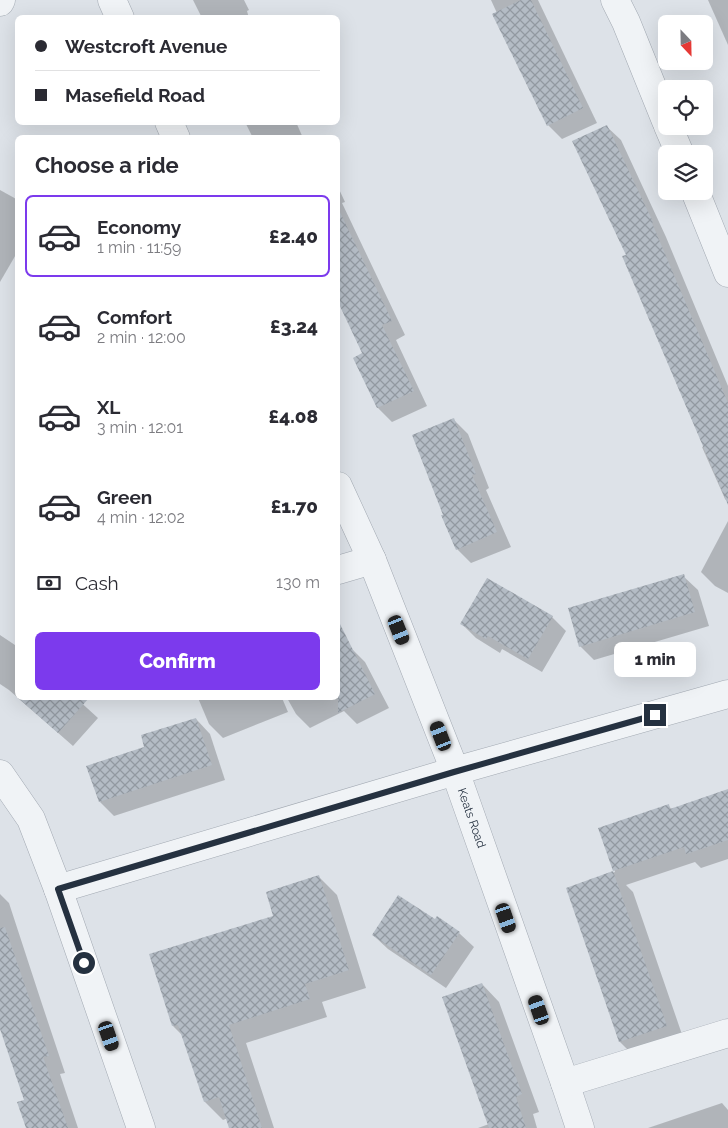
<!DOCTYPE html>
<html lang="en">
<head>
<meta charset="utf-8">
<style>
  body { margin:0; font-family:Raleway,sans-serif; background:#f7f7f7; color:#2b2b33; height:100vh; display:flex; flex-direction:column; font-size:19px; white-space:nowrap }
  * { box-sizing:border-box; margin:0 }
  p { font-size:16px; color:#7c7c81 }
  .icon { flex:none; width:28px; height:28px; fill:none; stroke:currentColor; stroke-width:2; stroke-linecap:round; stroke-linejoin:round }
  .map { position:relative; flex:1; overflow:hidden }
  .sheet { position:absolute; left:15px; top:135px; width:325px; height:565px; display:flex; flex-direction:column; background:#fff; border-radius:8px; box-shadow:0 5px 20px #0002 }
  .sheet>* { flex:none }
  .banner { position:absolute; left:15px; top:15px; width:325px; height:110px; border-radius:8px; box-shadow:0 5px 20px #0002; display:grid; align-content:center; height:110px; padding:0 20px; background:#fff }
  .needle { width:32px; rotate:158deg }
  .tools { position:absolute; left:658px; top:15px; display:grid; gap:10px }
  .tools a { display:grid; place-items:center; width:55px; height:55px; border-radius:8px; background:#fff; box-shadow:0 5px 20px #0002; font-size:25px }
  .end { position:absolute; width:22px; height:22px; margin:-11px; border:6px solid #253140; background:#fff; box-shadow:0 0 0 2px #fff }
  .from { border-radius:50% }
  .bubble { position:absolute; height:35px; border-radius:8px; background:#fff; box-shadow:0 5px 20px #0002; font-size:16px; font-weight:800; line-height:35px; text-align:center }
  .car { position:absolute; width:15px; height:30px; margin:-15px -8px; border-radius:6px; box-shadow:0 0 4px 1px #0007; background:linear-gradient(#222 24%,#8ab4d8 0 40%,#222 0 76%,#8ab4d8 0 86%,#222 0) }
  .banner b { display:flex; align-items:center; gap:18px; height:48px; font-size:19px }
  .banner b+b { border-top:1px solid #e1e1e2 }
  .banner i { width:12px; height:12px; background:#2b2b33 }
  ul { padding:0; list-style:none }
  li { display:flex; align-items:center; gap:15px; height:82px; margin:0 10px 8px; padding:0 10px; border:2px solid transparent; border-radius:8px }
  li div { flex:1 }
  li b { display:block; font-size:19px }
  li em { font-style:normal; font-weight:800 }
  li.active { border-color:#7c3aed }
  li>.icon { width:45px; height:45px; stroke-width:1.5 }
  h2 { padding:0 20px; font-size:22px; line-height:60px }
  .pay { display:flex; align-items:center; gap:12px; height:55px; padding:0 20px; font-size:19px }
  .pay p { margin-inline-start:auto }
  .primary-button { display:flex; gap:10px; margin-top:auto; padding:10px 20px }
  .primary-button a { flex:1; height:58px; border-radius:8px; background:#7c3aed; color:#fff; font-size:20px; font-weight:800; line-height:58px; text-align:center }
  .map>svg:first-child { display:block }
  .shadow { fill:#0003 }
  .building { fill:url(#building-cross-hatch) }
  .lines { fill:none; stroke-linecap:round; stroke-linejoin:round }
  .minor-casing { stroke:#a2a9b2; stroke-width:29 }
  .minor { stroke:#f0f3f6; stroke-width:28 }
  .route { stroke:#253140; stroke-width:6 }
  .labels { text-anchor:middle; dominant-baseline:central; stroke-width:4; stroke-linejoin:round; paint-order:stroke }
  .street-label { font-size:12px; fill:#253140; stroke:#ecf1f6 }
</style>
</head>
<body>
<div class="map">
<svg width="728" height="1128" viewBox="0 0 728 1128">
  <defs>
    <pattern id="building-cross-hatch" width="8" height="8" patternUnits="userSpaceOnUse" patternTransform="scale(1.25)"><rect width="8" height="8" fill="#b4bcc5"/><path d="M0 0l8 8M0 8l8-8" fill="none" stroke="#9299a1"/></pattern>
  </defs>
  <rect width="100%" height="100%" fill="#dde2e8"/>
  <g class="shadow">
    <polygon points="193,0 244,0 249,10 247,11 249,18 202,18"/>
    <polygon points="491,0 538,0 597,123 562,139 548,125"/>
    <polygon points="708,0 728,0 728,45"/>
    <polygon points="245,122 296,122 303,138 253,138"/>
    <polygon points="606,126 621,140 666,237 728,386 728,502 725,499 702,447 704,446 628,255"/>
    <polygon points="338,187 345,202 342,203 405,335 396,340 427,406 392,422 378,408 354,358 364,354 338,299"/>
    <polygon points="0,190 18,200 18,251 0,282"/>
    <polygon points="454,420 468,434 489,488 486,490 511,547 471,563 457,549"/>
    <polygon points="728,521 728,593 715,586 701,572"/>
    <polygon points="683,576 698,590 709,626 594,660 580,646"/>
    <polygon points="552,617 566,631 542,672 502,649 500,653 476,638 462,624"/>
    <polygon points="0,635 18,647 18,698 76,698 98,718 73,746 9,690 0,684"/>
    <polygon points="351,648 365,662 389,708 357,724 344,711 310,728 296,714 287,698 338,698 338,655"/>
    <polygon points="198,698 282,698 288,712 223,738 209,724"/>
    <polygon points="196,719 210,734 225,780 114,816 100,802 146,747"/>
    <polygon points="728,791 728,859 701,868 695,862 626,885 633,892 686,1046 640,1062 620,1042 568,888 615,872 600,829 669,806 672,810"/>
    <polygon points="319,877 337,895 366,988 322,1002 327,1017 246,1043 274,1128 231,1128 228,1118 223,1120 205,1102 183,1036 173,1026 274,917"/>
    <polygon points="0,894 9,903 41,1001 65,1073 60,1074 78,1128 28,1128 26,1100 0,1025"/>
    <polygon points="435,921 459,933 474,947 446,988 388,949 373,935"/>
    <polygon points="482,984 499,1002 539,1112 533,1114 537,1128 478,1128 489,1124"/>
    <polygon points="722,1103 728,1110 728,1128 648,1128"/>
  </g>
  <g class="building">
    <polygon points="521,0 531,0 583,108 547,126 492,14"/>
    <polygon points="607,125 653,222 652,223 728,403 728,505 622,256 626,255 572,141"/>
    <polygon points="338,208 392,321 382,325 414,391 377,408 353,358 362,353 338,302"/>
    <polygon points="454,418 476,474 472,475 497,532 456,550 441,515 443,515 412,435"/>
    <polygon points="684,574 695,612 579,647 568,608"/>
    <polygon points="487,578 553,616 528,659 488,636 486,639 460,624"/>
    <polygon points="338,620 375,694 338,713"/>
    <polygon points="18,698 89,698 58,733"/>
    <polygon points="196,718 212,765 99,802 86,766 144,747 141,735"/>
    <polygon points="728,789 728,840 686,854 684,847 613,871 598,828 669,804 670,809"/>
    <polygon points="613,871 667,1026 619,1042 566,888"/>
    <polygon points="319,875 349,970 305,984 310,999 229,1025 262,1128 229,1128 219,1097 204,1102 178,1025 172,1026 149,954 273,916 266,892"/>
    <polygon points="398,895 435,919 437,916 460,932 431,975 372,935"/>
    <polygon points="5,927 49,1056 43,1057 68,1128 26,1128 17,1102 24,1100 0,1029 0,928"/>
    <polygon points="482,983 522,1094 516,1097 526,1128 489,1128 442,997"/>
  </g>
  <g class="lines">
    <defs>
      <g id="minor">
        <polyline points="112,0 120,18"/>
        <polyline points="615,0 626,22 666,121"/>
        <polyline points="0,2 1,0"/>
        <polyline points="169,122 176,138"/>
        <polyline points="668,126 680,154"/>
        <polyline points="695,191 728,273"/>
        <path id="s1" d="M338,486L372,560L455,771L565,1083L580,1128"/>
        <polyline points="338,570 372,560"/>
        <polyline points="0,774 31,819 58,889 141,1128"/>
        <polyline points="58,889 455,771 728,694"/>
        <polyline points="565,1083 728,1033"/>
      </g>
    </defs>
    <use href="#minor" class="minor-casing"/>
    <use href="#minor" class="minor"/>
  </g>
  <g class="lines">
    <polyline class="route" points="84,963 58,889 454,772 655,715"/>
  </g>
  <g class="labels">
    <g class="street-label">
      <text stroke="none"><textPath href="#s1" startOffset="358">Keats Road</textPath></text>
    </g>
  </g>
</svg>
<div class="tools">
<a><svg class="needle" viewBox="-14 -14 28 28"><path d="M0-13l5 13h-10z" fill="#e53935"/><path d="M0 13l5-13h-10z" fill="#7c7c81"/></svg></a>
<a><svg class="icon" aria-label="locate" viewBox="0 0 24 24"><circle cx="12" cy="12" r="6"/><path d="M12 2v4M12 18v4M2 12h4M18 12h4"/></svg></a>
<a><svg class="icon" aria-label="layers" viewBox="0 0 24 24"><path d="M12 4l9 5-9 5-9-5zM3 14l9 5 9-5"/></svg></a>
</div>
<i class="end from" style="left:84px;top:963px"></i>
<i class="end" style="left:655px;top:715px"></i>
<div class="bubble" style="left:614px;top:642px;width:82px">1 min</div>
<i class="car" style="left:399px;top:630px;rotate:158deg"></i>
<i class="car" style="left:441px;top:736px;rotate:339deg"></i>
<i class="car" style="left:506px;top:918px;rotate:161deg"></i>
<i class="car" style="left:539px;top:1010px;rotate:341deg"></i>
<i class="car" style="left:109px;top:1036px;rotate:161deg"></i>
<div class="banner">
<b><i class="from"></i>Westcroft Avenue</b>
<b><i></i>Masefield Road</b>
</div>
<section class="sheet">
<h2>Choose a ride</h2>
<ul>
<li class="active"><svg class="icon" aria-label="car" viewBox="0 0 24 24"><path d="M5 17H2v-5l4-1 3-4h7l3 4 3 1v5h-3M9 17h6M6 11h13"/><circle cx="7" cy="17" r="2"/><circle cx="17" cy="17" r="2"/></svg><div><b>Economy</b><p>1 min · 11:59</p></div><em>£2.40</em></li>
<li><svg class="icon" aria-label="car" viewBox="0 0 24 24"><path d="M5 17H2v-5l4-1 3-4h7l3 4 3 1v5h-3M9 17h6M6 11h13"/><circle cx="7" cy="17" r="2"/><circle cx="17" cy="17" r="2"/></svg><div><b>Comfort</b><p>2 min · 12:00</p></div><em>£3.24</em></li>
<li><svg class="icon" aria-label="car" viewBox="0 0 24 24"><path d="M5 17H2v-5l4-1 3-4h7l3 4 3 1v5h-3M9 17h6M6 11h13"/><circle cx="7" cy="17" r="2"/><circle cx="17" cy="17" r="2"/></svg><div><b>XL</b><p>3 min · 12:01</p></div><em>£4.08</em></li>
<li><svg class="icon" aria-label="car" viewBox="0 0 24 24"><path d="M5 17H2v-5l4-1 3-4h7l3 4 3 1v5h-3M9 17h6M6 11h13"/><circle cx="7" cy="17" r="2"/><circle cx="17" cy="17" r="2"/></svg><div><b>Green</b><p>4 min · 12:02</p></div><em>£1.70</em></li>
</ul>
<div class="pay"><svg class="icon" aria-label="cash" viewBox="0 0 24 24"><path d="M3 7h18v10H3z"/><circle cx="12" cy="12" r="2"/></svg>Cash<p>130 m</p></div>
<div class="primary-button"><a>Confirm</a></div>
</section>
</div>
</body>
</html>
